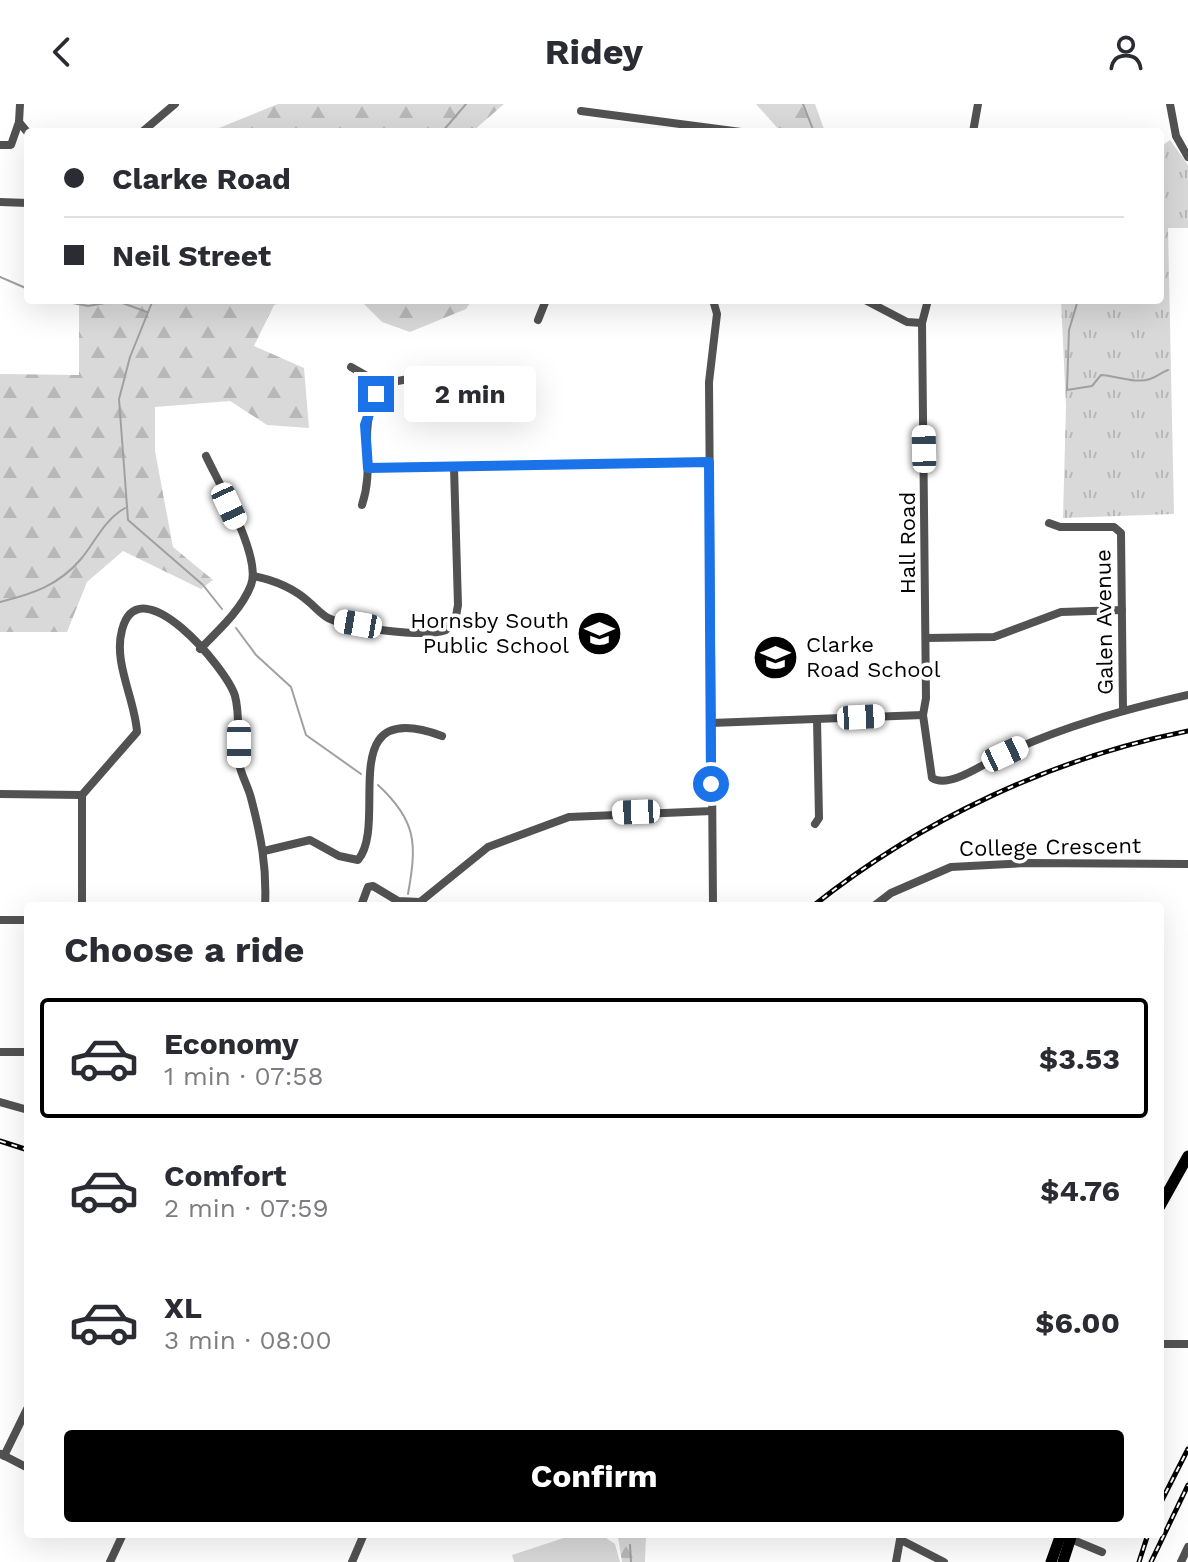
<!DOCTYPE html>
<html lang="en">
<head>
<meta charset="utf-8">
<style>
  body { margin:0; font-family:"Work Sans",sans-serif; background:#f7f7f7; color:#2b2b33; height:100vh; display:flex; flex-direction:column; font-size:30px; white-space:nowrap }
  * { box-sizing:border-box; margin:0 }
  p { font-size:26px; color:#7c7c81 }
  .icon { flex:none; width:44px; height:44px; fill:none; stroke:currentColor; stroke-width:2; stroke-linecap:round; stroke-linejoin:round }
  .map { position:relative; flex:1; overflow:hidden }
  .sheet { position:absolute; left:24px; top:798px; width:1140px; height:636px; display:flex; flex-direction:column; background:#fff; border-radius:8px; box-shadow:0 8px 32px #0002 }
  .sheet>* { flex:none }
  .top-card { position:absolute; left:24px; top:24px; width:1140px; height:176px; border-radius:8px; box-shadow:0 8px 32px #0002; display:grid; align-content:center; height:176px; padding:0 40px; background:#fff }
  .end { position:absolute; width:36px; height:36px; margin:-18px; border:10px solid #1a73e8; background:#fff; box-shadow:0 0 0 4px #fff }
  .from { border-radius:50% }
  .bubble { position:absolute; height:56px; border-radius:8px; background:#fff; box-shadow:0 8px 32px #0002; font-size:26px; font-weight:700; line-height:56px; text-align:center }
  .car { position:absolute; width:24px; height:48px; margin:-24px -12px; border-radius:10px; box-shadow:0 0 6px 2px #0007; background:linear-gradient(#fff 24%,#345 0 40%,#fff 0 76%,#345 0 86%,#fff 0) }
  .top-card b { display:flex; align-items:center; gap:28px; height:76px; font-size:30px }
  .top-card b+b { border-top:2px solid #e1e1e2 }
  .top-card i { width:20px; height:20px; background:#2b2b33 }
  ul { padding:0; list-style:none }
  li { display:flex; align-items:center; gap:24px; height:120px; margin:0 16px 12px; padding:0 24px; border:4px solid transparent; border-radius:8px }
  li div { flex:1 }
  li b { display:block; font-size:30px }
  li em { font-style:normal; font-weight:700 }
  li.active { border-color:#000 }
  li>.icon { width:72px; height:72px; stroke-width:1.5 }
  h2 { padding:0 40px; font-size:36px; line-height:96px }
  .cta { display:flex; gap:16px; margin-top:auto; padding:16px 40px }
  .cta a { flex:1; height:92px; border-radius:8px; background:#000; color:#fff; font-size:32px; font-weight:700; line-height:92px; text-align:center }
  header { display:flex; justify-content:space-between; align-items:center; height:104px; padding:0 40px; background:#fff; font-size:36px; font-weight:700 }
  .map>svg:first-child { display:block }
  .grass { fill:#d9d9d9 }
  .forest { fill:url(#forest-firs) }
  .park { fill:url(#park-tufts) }
  .lines { fill:none; stroke-linecap:round; stroke-linejoin:round }
  .stream { stroke:#a0a0a0; stroke-width:2 }
  .minor { stroke:#525252; stroke-width:8 }
  .major { stroke:#000; stroke-width:11 }
  .rail-casing { stroke:#000; stroke-width:5 }
  .rail { stroke:#fff; stroke-width:2; stroke-dasharray:6; stroke-linecap:butt }
  .route { stroke:#1a73e8; stroke-width:10 }
  .labels { text-anchor:middle; dominant-baseline:central; stroke-width:7; stroke-linejoin:round; paint-order:stroke }
  .street-label { font-size:22px; fill:#000; stroke:#fff }
  .poi-label { font-size:22px; fill:#000; stroke:#fff; text-anchor:end }
</style>
</head>
<body>
<header><svg class="icon" aria-label="back" viewBox="0 0 24 24"><path d="M15 5l-7 7 7 7"/></svg>Ridey<svg class="icon" aria-label="person" viewBox="0 0 24 24"><circle cx="12" cy="8" r="4"/><path d="M4 21q1-7 8-7t8 7"/></svg></header>
<div class="map">
<svg width="1188" height="1458" viewBox="0 0 1188 1458">
  <defs>
    <pattern id="forest-firs" width="22" height="20" patternUnits="userSpaceOnUse" patternTransform="scale(2)"><rect width="22" height="20" fill="#d9d9d9"/><path d="M5 1l3.5 6h-7zM16 11l3.5 6h-7z" fill="#b8b8b8"/></pattern>
    <pattern id="park-tufts" width="24" height="20" patternUnits="userSpaceOnUse" patternTransform="scale(2)"><rect width="24" height="20" fill="#d9d9d9"/><path d="M3 7l-1-3M5 7V3M7 7l1-3M15 17l-1-3M17 17v-4M19 17l1-3" fill="none" stroke="#b8b8b8"/></pattern>
  </defs>
  <rect width="100%" height="100%" fill="#fff"/>
  <polygon class="grass" points="576,1430 603,1432 615,1440 620,1458 514,1458 512,1451"/>
  <g class="forest">
    <polygon points="278,0 504,0 472,28 209,28"/>
    <polygon points="756,0 815,0 825,28 781,28"/>
    <polygon points="79,196 292,196 274,201 254,242 304,264 309,324 267,321 230,297 155,303 155,347 173,443 213,476 201,485 123,447 87,478 67,528 0,528 0,270 79,271"/>
    <polygon points="360,196 472,196 466,205 410,228 382,218"/>
    <polygon points="585,1430 646,1430 645,1458 622,1458 618,1433"/>
  </g>
  <polygon class="park" points="1170,36 1188,61 1188,124 1168,124 1174,410 1063,414 1066,302 1061,196 1160,196 1160,43"/>
  <g class="lines">
    <g class="stream">
      <polyline points="803,0 814,28"/>
      <polyline points="442,28 466,0"/>
      <polyline points="0,173 28,185"/>
      <polyline points="57,196 88,202 117,197 147,208"/>
      <polyline points="153,196 130,253 119,295 128,416 203,481 222,505"/>
      <path d="M1078,196L1069,226L1067,286L1092,282L1101,271C1117,272 1136,280 1150,275C1157,273 1160,269 1168,266"/>
      <path d="M0,498C32,490 58,482 81,455C96,437 103,417 125,404"/>
      <polyline points="236,524 256,551 291,583 306,631 361,670"/>
      <path d="M378,681C417,717 417,740 408,790"/>
      <polyline points="630,1441 631,1458"/>
    </g>
    <g class="minor">
      <polyline points="20,0 19,18 28,29"/>
      <polyline points="1170,0 1176,32 1188,53"/>
      <polyline points="581,7 741,28"/>
      <polyline points="142,28 175,0"/>
      <polyline points="973,28 978,0"/>
      <polyline points="0,41 11,41 19,18"/>
      <polyline points="0,98 28,99"/>
      <polyline points="865,196 907,218 922,219"/>
      <path d="M928,196L922,219L926,594L923,611L932,674C949,685 983,660 1000,652C1061,623 1123,606 1188,591"/>
      <polyline points="538,216 546,196"/>
      <polyline points="351,263 381,280"/>
      <polyline points="368,364 709,358"/>
      <path d="M362,401C377,355 354,330 381,280L447,268"/>
      <polyline points="1049,419 1060,423 1114,423 1121,429 1123,607"/>
      <path d="M253,472C274,476 292,483 309,498C315,503 321,510 328,514C350,524 424,534 446,526L456,512L458,501L454,363"/>
      <polyline points="926,534 994,533 1061,508 1122,506"/>
      <path d="M200,545C218,527 242,505 251,481C262,453 219,380 206,352"/>
      <polyline points="711,619 923,611"/>
      <polyline points="0,690 82,691"/>
      <path d="M82,691L137,628C135,595 113,559 122,526C139,460 227,565 235,592C241,614 236,637 239,659C241,671 248,682 251,694C261,732 267,763 265,802"/>
      <polyline points="82,691 82,802"/>
      <polyline points="815,720 819,714 817,615"/>
      <path d="M264,747L310,736L339,752L358,756C390,718 331,591 442,632"/>
      <polyline points="361,802 368,783 373,782 398,797 420,798 488,743 569,713 712,707"/>
      <polyline points="713,802 709,278 717,210 713,196"/>
      <polyline points="874,802 891,789 951,763 1026,759 1188,760"/>
      <polyline points="0,816 28,816"/>
      <polyline points="0,948 28,948"/>
      <polyline points="0,998 28,1006"/>
      <polyline points="1160,1240 1188,1240"/>
      <polyline points="1,1350 28,1364"/>
      <polyline points="4,1352 28,1303"/>
      <polyline points="1066,1433 1102,1448"/>
      <polyline points="901,1436 944,1458"/>
      <polyline points="110,1458 123,1430"/>
      <polyline points="352,1458 364,1430"/>
      <polyline points="896,1458 901,1430"/>
      <polyline points="1181,1458 1188,1443"/>
    </g>
    <g class="major">
      <polyline points="1160,1102 1188,1052"/>
      <polyline points="1051,1458 1061,1430"/>
      <polyline points="1063,1458 1072,1430"/>
    </g>
    <defs>
      <g id="rail">
        <path d="M813,802C921,716 1053,654 1188,627"/>
        <polyline points="0,1037 28,1046"/>
        <polyline points="1160,1400 1188,1345"/>
        <polyline points="1139,1458 1148,1430"/>
        <polyline points="1151,1458 1188,1381"/>
      </g>
    </defs>
    <use href="#rail" class="rail-casing"/>
    <use href="#rail" class="rail"/>
  </g>
  <g class="lines">
    <polyline class="route" points="376,290 365,321 368,364 709,358 711,680"/>
  </g>
  <defs>
    <symbol id="school-disc" viewBox="-11 -11 22 22"><circle r="9.5" fill="#000" stroke="#fff"/><path d="M0-5L7-2L0 1L-7-2ZM-4 1L0 2.5L4 1V4Q0 6-4 4Z" fill="#fff"/></symbol>
  </defs>
  <g fill-rule="evenodd">
    <use href="#school-disc" x="574" y="504" width="51" height="51"/>
    <use href="#school-disc" x="750" y="528" width="51" height="51"/>
  </g>
  <g class="labels">
    <g class="street-label">
      <text transform="translate(907 439) rotate(-90)">Hall Road</text>
      <text transform="translate(1104 518) rotate(-91)">Galen Avenue</text>
      <text transform="translate(1050 743) rotate(-1)">College Crescent</text>
    </g>
    <g class="poi-label">
      <text x="569" y="516">Hornsby South<tspan x="569" dy="25">Public School</tspan></text>
      <text x="806" y="540" text-anchor="start">Clarke<tspan x="806" dy="25">Road School</tspan></text>
    </g>
  </g>
</svg>
<i class="end from" style="left:711px;top:680px"></i>
<i class="end" style="left:376px;top:290px"></i>
<div class="bubble" style="left:404px;top:262px;width:132px">2 min</div>
<i class="car" style="left:924px;top:345px;rotate:359deg"></i>
<i class="car" style="left:229px;top:402px;rotate:155deg"></i>
<i class="car" style="left:358px;top:520px;rotate:280deg"></i>
<i class="car" style="left:861px;top:613px;rotate:87deg"></i>
<i class="car" style="left:239px;top:640px;rotate:180deg"></i>
<i class="car" style="left:1005px;top:650px;rotate:65deg"></i>
<i class="car" style="left:636px;top:708px;rotate:268deg"></i>
<div class="top-card">
<b><i class="from"></i>Clarke Road</b>
<b><i></i>Neil Street</b>
</div>
<section class="sheet">
<h2>Choose a ride</h2>
<ul>
<li class="active"><svg class="icon" aria-label="car" viewBox="0 0 24 24"><path d="M5 17H2v-5l4-1 3-4h7l3 4 3 1v5h-3M9 17h6M6 11h13"/><circle cx="7" cy="17" r="2"/><circle cx="17" cy="17" r="2"/></svg><div><b>Economy</b><p>1 min · 07:58</p></div><em>$3.53</em></li>
<li><svg class="icon" aria-label="car" viewBox="0 0 24 24"><path d="M5 17H2v-5l4-1 3-4h7l3 4 3 1v5h-3M9 17h6M6 11h13"/><circle cx="7" cy="17" r="2"/><circle cx="17" cy="17" r="2"/></svg><div><b>Comfort</b><p>2 min · 07:59</p></div><em>$4.76</em></li>
<li><svg class="icon" aria-label="car" viewBox="0 0 24 24"><path d="M5 17H2v-5l4-1 3-4h7l3 4 3 1v5h-3M9 17h6M6 11h13"/><circle cx="7" cy="17" r="2"/><circle cx="17" cy="17" r="2"/></svg><div><b>XL</b><p>3 min · 08:00</p></div><em>$6.00</em></li>
</ul>
<div class="cta"><a>Confirm</a></div>
</section>
</div>
</body>
</html>
